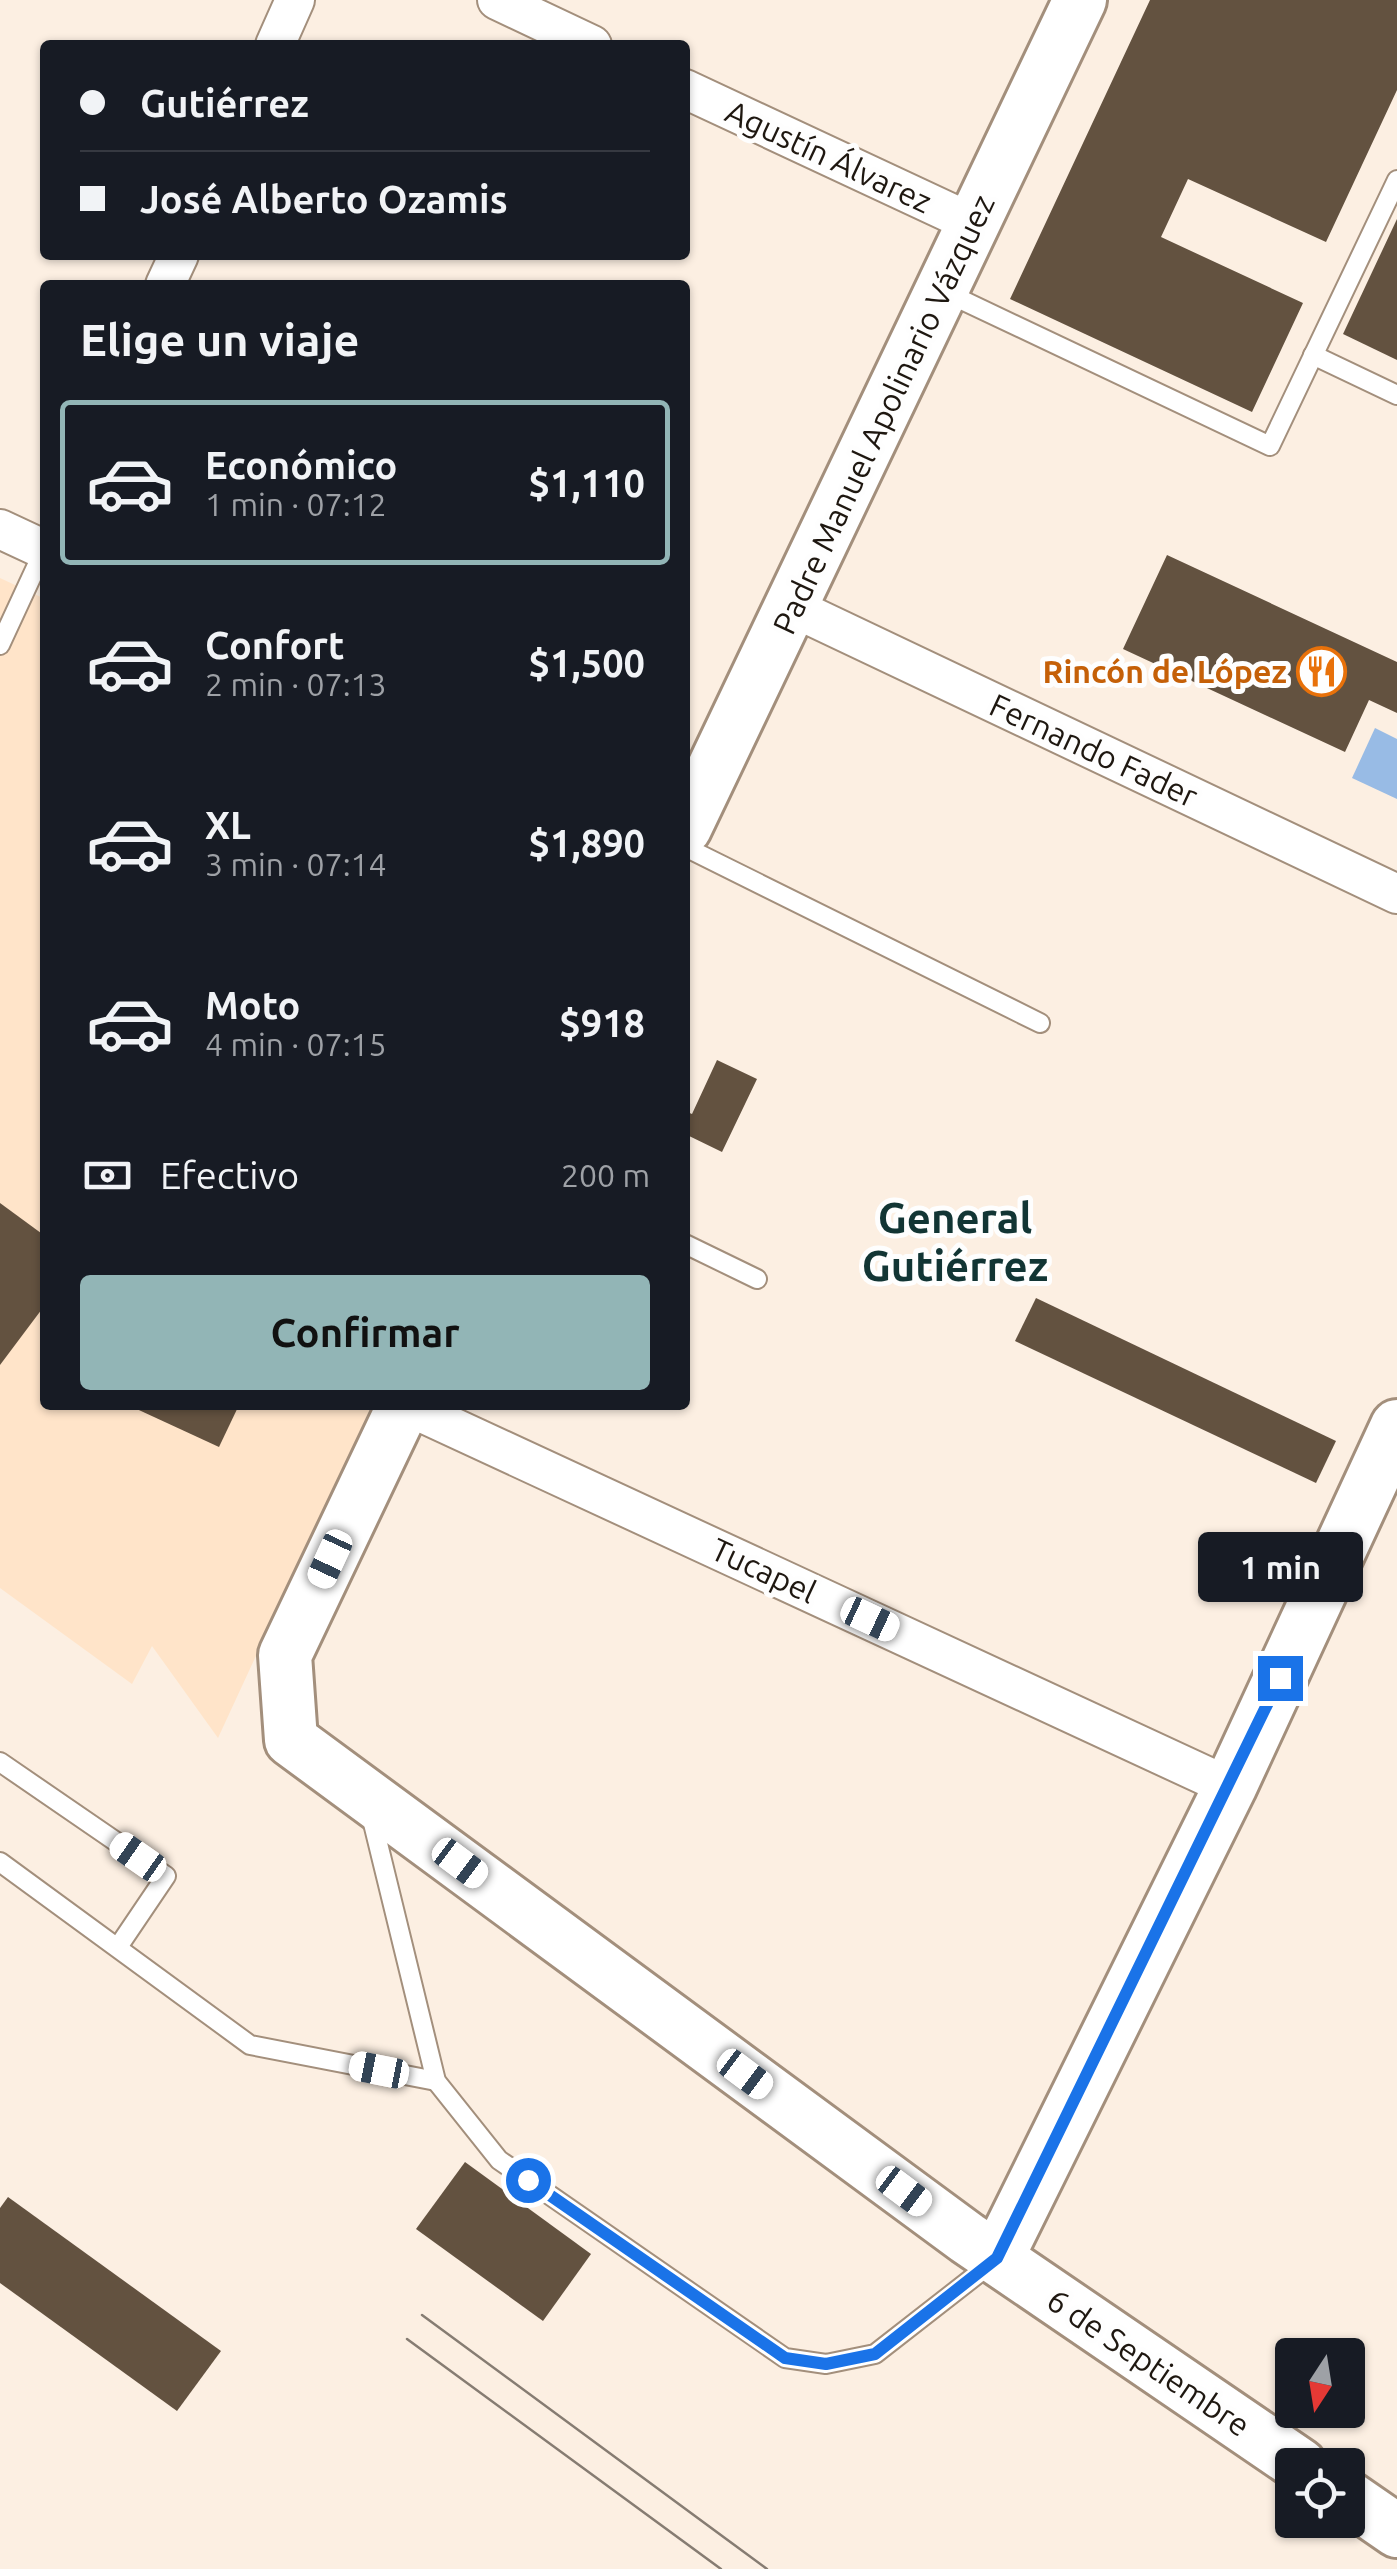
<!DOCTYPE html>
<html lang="es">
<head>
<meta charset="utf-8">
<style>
  body { margin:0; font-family:Ubuntu,sans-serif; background:#20242c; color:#f1f3f6; height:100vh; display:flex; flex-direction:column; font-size:38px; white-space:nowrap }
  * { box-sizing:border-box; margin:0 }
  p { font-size:32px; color:#9ea1a6 }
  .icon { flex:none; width:55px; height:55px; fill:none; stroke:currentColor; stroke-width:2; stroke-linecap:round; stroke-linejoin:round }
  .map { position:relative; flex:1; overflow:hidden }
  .details { position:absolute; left:40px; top:280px; width:650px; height:1130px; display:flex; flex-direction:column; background:#171b24; border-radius:10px; box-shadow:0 2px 8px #0004 }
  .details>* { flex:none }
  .top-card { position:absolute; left:40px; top:40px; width:650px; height:220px; border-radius:10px; box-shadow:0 2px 8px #0004; display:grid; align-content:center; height:220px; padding:0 40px; background:#171b24 }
  .needle { width:65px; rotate:192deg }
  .controls { position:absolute; left:1275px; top:2338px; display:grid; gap:20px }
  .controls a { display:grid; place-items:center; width:90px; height:90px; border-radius:10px; background:#171b24; box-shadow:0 2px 8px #0004; font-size:50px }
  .end { position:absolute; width:45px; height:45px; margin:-22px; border:12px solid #1a73e8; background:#fff; box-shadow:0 0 0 5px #fff }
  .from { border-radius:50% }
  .bubble { position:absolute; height:70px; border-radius:10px; background:#171b24; box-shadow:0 2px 8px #0004; font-size:32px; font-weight:700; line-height:70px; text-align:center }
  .car { position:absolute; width:30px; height:60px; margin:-30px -15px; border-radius:12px; box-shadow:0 0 8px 2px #0007; background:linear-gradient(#fff 24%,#345 0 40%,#fff 0 76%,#345 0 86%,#fff 0) }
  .top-card b { display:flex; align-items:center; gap:35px; height:95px; font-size:38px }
  .top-card b+b { border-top:2px solid #363941 }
  .top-card i { width:25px; height:25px; background:#f1f3f6 }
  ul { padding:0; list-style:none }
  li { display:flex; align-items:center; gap:30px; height:165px; margin:0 20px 15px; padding:0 20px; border:5px solid transparent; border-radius:10px }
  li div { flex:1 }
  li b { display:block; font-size:38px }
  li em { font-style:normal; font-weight:700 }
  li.selected { border-color:#92b5b6 }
  li>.icon { width:90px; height:90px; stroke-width:1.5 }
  h2 { padding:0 40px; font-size:45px; line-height:120px }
  .pay { display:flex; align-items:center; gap:25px; height:110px; padding:0 40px; font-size:38px }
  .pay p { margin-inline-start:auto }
  .primary-button { display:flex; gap:20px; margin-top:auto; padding:20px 40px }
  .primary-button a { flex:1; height:115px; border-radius:10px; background:#92b5b6; color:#111; font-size:40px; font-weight:700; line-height:115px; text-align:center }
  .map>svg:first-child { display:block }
  .built { fill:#ffe4c9 }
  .water { fill:#98bbe5 }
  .building { fill:#635240 }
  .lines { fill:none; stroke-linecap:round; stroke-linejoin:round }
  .lane-casing { stroke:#a38f7c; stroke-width:22 }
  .street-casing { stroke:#a38f7c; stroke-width:42 }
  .secondary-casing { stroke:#a38f7c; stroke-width:58 }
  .lane { stroke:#fff; stroke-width:18 }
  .street { stroke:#fff; stroke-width:38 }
  .secondary { stroke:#fff; stroke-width:52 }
  .tram { stroke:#867c72; stroke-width:2.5 }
  .route { stroke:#1a73e8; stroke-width:12 }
  .labels { text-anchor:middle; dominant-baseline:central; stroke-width:10; stroke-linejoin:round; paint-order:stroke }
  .street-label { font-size:32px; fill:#1e1710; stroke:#fefefe }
  .food-label { font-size:32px; font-weight:bold; fill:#c56008; stroke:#fefefe; text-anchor:end }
  .district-label { font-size:42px; font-weight:bold; fill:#123534; stroke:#fefefe }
</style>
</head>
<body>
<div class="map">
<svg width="1397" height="2569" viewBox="0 0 1397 2569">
  <rect width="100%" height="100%" fill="#fcefe2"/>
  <polygon class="built" points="0,578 45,599 45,1405 372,1405 218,1738 152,1646 132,1684 0,1588"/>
  <polygon class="water" points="1375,728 1397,739 1397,799 1352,778"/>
  <g class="building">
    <polygon points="1150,0 1397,0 1397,90 1326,242 1188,179 1161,237 1303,303 1252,412 1010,299"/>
    <polygon points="1397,219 1397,360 1343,334"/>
    <polygon points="1167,555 1397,662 1397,713 1369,700 1345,752 1123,649"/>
    <polygon points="717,1060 757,1079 722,1152 685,1134 685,1111 692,1114"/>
    <polygon points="0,1203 45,1236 45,1305 0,1365"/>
    <polygon points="1036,1298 1336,1441 1316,1483 1015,1341"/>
    <polygon points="128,1405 239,1405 219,1447"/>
    <polygon points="465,2162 591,2254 543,2321 416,2229"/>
    <polygon points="8,2197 221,2351 177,2411 0,2283 0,2208"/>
  </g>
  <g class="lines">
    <defs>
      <g id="lane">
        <polyline points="945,292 1270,446 1397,180"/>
        <polyline points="1313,355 1397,395"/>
        <polyline points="0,645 44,550"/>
        <polyline points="685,847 1040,1023"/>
        <polyline points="685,1244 757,1279"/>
        <polyline points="0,1762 166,1876 118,1947"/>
        <polyline points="371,1815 436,2081 499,2160 785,2358 826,2364 875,2354 993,2262"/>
        <polyline points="0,1862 250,2045 436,2081"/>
      </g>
      <g id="street">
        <polyline points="497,0 592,45"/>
        <polyline points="275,45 295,0"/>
        <polyline points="685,89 974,224"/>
        <polyline points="165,285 179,255"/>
        <polyline points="0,529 45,550"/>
        <polyline points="792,607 1397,894"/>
        <polyline points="405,1405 1230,1787"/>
      </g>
      <g id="secondary">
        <polyline points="685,828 1080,0"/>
        <polyline points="404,1405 285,1655 291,1740 967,2238 1300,2465"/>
        <polyline points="997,2258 1230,1787 1397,1426"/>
        <polyline points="1348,2497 1397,2531"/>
      </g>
    </defs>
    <use href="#lane" class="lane-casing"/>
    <use href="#street" class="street-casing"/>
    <use href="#secondary" class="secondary-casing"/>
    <use href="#lane" class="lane"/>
    <use href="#street" class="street"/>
    <use href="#secondary" class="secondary"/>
    <g class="tram">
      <polyline points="422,2315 767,2569"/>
      <polyline points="407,2339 721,2569"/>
    </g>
  </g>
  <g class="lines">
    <polyline class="route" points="528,2180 785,2358 826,2364 875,2354 997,2258 1280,1678"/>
  </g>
  <defs>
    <symbol id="restaurant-ring" viewBox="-11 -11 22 22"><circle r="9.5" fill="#fefefe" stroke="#e8710a" stroke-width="1.5"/><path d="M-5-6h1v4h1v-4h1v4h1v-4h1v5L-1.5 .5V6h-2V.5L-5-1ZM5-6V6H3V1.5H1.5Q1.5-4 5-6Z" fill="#e8710a"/></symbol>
  </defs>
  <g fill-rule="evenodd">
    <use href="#restaurant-ring" x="1294" y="644" width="55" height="55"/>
  </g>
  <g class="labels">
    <g class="street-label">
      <text transform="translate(829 156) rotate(25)">Agustín Álvarez</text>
      <text transform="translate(883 414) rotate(-65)">Padre Manuel Apolinario Vázquez</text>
      <text transform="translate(1094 750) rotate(25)">Fernando Fader</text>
      <text transform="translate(764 1570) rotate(25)">Tucapel</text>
      <text transform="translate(1149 2362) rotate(34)">6 de Septiembre</text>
    </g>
    <g class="food-label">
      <text x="1287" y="671">Rincón de López</text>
    </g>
    <g class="district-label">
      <text x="955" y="1217">General<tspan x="955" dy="48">Gutiérrez</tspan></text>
    </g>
  </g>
</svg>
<div class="controls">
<a><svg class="needle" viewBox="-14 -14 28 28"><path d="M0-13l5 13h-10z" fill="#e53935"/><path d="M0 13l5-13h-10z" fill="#9ea1a6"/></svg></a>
<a><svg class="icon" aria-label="locate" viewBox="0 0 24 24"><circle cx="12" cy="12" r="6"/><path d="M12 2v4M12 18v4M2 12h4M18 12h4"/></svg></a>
</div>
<i class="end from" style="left:528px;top:2180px"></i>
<i class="end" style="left:1280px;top:1678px"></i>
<div class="bubble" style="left:1198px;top:1532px;width:165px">1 min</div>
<i class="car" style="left:330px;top:1559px;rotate:205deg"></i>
<i class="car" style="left:870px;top:1619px;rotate:115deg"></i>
<i class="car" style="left:138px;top:1857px;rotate:305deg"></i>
<i class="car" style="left:460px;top:1863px;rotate:127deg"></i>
<i class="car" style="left:379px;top:2070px;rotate:281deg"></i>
<i class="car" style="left:745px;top:2074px;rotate:127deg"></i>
<i class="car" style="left:904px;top:2191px;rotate:127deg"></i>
<div class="top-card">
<b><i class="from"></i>Gutiérrez</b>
<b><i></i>José Alberto Ozamis</b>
</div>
<section class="details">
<h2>Elige un viaje</h2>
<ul>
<li class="selected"><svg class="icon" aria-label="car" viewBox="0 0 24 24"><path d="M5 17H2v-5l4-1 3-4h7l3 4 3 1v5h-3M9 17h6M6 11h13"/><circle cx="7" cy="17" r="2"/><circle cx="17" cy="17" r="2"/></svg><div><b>Económico</b><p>1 min · 07:12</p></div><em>$1,110</em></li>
<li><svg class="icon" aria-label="car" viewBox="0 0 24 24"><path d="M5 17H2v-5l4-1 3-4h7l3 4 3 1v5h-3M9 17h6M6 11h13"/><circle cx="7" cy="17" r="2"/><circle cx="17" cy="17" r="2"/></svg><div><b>Confort</b><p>2 min · 07:13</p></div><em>$1,500</em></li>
<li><svg class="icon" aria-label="car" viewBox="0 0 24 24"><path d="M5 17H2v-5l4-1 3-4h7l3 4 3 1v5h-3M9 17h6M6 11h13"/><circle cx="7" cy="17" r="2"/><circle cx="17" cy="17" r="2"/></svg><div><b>XL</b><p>3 min · 07:14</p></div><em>$1,890</em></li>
<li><svg class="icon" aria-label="car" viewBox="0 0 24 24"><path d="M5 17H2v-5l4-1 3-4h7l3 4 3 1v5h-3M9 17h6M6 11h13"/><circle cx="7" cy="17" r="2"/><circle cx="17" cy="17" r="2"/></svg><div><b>Moto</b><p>4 min · 07:15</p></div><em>$918</em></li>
</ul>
<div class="pay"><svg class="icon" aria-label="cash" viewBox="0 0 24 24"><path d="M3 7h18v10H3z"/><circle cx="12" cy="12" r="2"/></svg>Efectivo<p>200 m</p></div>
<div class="primary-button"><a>Confirmar</a></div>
</section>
</div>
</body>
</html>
